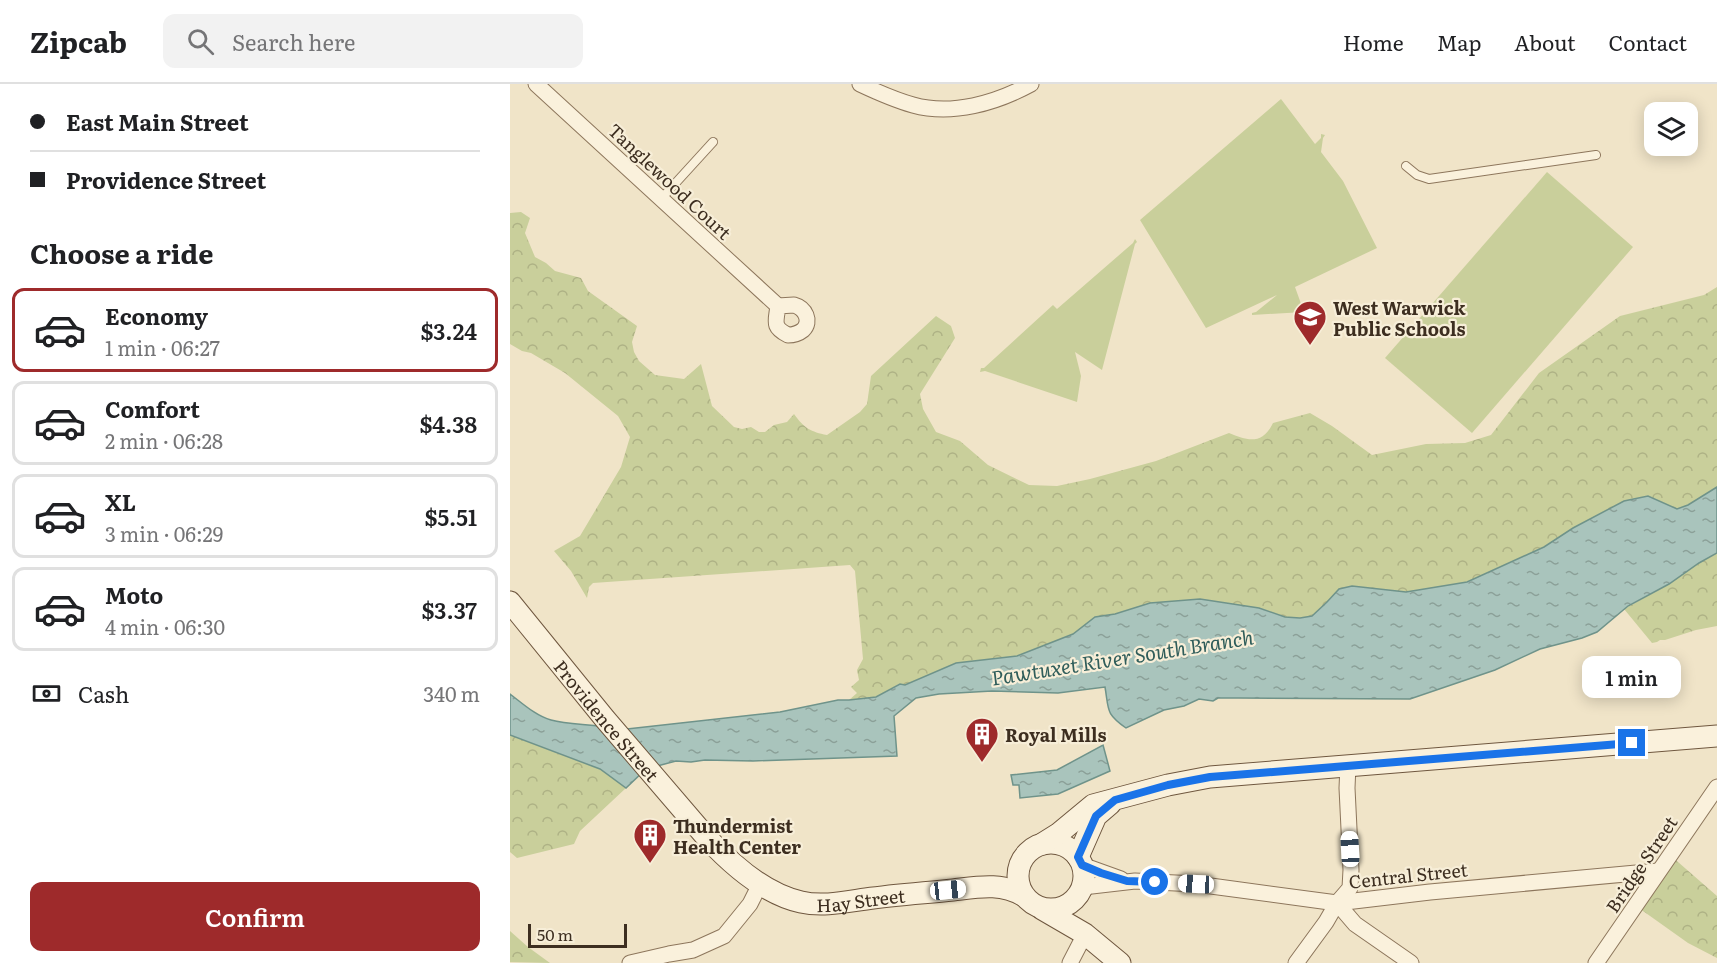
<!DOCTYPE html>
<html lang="en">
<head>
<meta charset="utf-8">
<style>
  body { margin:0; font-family:Literata,serif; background:#f2f2f2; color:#202124; height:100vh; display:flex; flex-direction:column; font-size:22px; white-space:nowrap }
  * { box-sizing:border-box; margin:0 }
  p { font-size:20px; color:#757577 }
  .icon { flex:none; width:33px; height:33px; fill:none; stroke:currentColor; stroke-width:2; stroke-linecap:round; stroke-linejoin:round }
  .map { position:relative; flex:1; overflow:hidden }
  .side { display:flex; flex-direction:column; background:#fff; width:510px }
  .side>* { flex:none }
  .top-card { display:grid; align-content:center; height:132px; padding:0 30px; background:#fff }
  .controls { position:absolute; left:1134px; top:18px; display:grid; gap:12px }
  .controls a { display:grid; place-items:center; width:54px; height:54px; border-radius:12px; background:#fff; box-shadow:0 3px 15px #0003; font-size:30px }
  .scale { position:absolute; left:18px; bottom:15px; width:99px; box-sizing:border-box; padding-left:6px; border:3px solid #3d2e20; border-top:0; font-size:16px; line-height:21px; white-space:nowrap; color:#3d2e20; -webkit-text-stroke:4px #f7eed8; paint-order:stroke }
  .end { position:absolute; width:27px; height:27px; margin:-14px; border:8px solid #1a73e8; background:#fff; box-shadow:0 0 0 3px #fff }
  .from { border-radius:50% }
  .bubble { position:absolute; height:42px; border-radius:12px; background:#fff; box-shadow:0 3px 15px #0003; font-size:20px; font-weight:600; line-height:42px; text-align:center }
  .car { position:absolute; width:18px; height:36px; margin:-18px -9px; border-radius:8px; box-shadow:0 0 4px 2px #0007; background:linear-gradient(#fff 24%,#345 0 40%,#fff 0 76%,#345 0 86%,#fff 0) }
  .top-card b { display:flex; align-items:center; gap:21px; height:57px; font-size:22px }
  .top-card b+b { border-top:2px solid #e0e0e0 }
  .top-card i { width:15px; height:15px; background:#202124 }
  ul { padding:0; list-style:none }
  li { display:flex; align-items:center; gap:18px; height:84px; margin:0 12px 9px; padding:0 18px; border:3px solid #e0e0e0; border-radius:12px }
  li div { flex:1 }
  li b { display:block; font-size:22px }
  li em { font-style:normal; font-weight:600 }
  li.on { border-color:#9e2a2b }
  li>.icon { width:54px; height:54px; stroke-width:1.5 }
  h2 { padding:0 30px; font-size:27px; line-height:72px }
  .pay { display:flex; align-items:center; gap:15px; height:66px; padding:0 30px; font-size:22px }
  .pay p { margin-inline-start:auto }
  .primary-button { display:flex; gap:12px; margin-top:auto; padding:12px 30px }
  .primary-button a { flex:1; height:69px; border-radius:12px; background:#9e2a2b; color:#fff; font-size:24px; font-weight:600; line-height:69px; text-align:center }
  header { display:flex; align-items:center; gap:36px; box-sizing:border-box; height:84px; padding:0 30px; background:#fff; border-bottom:2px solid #e0e0e0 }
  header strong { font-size:28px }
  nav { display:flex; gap:33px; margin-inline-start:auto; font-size:21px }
  .search { width:420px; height:54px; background:#f2f2f2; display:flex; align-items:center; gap:15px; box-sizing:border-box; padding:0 21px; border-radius:12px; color:#757577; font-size:22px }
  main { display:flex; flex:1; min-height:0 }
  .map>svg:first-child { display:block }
  .forest { fill:url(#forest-crowns) }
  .pitch { fill:#c9cf9b }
  .water { fill:url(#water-ripples); stroke:#6f938a; stroke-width:1.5 }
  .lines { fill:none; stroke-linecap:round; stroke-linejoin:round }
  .service-casing { stroke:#8d765c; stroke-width:10 }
  .minor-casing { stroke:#8d765c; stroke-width:17 }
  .secondary-casing { stroke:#6f573f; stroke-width:23 }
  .service { stroke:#faf1dc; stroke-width:8 }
  .minor { stroke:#faf1dc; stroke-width:15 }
  .secondary { stroke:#faf1dc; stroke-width:21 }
  .route { stroke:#1a73e8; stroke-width:8 }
  .labels { text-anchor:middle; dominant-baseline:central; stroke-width:4.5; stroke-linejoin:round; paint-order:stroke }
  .street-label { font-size:18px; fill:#3d2e20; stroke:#f7eed8 }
  .poi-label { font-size:18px; font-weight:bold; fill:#3d2e20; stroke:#f7eed8; text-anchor:start }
  .water-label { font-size:20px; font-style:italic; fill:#2f5d5a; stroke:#f7eed8 }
</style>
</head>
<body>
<header>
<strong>Zipcab</strong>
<div class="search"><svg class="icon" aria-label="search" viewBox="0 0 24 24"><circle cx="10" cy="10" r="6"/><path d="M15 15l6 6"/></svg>Search here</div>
<nav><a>Home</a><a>Map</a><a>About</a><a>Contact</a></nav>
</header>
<main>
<section class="side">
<div class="top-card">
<b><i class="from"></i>East Main Street</b>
<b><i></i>Providence Street</b>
</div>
<h2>Choose a ride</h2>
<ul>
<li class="on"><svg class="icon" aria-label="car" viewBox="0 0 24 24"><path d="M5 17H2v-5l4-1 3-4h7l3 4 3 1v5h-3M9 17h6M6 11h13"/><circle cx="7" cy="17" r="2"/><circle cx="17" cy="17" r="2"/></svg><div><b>Economy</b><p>1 min · 06:27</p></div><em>$3.24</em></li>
<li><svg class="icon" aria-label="car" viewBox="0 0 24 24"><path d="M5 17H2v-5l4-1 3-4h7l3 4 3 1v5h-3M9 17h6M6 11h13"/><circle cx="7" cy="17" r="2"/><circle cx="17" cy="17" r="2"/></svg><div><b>Comfort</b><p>2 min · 06:28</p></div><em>$4.38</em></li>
<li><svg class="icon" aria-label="car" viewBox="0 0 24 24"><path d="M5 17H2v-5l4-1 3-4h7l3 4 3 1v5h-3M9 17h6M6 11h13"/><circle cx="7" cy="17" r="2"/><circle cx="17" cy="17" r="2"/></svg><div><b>XL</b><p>3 min · 06:29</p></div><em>$5.51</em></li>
<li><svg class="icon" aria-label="car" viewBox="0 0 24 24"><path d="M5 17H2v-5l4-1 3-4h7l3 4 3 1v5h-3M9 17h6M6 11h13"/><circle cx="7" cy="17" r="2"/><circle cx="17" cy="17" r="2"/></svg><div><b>Moto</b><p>4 min · 06:30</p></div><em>$3.37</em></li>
</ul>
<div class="pay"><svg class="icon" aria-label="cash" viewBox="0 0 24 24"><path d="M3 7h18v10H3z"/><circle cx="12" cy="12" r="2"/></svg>Cash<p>340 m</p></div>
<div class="primary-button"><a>Confirm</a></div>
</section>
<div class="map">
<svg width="1207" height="879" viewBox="0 0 1207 879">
  <defs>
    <pattern id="forest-crowns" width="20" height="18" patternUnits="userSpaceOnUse" patternTransform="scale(1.5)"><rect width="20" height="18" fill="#c9cf9b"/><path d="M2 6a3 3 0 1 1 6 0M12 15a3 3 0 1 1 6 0" fill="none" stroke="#aeb285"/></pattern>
    <pattern id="water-ripples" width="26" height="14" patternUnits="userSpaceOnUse" patternTransform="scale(1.5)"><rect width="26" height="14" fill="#a9c4bc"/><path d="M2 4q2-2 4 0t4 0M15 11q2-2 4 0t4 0" fill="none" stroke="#8ba098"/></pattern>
  </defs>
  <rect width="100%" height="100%" fill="#f0e4c8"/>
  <g class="forest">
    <path d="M11,128L20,134L15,149L25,173L36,179L45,187L71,194L78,207L127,242L122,258L124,268L129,277L145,291L174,295L191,280L202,322L224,343L232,345L241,343L249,348H255L264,341L277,338L284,330C294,344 301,348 317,351L350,328L357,320L361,292L426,232L441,242L445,254L410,310L413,325L426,348L450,357L478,381L519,401L547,402L580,395L646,377L719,349C738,357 752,361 763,339L800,329L822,342L862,371L916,360L955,359L981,351L1029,289L1110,232L1194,211L1207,203V403L1178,421L1167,425L1138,412L1114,417L1063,444L1034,463L957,498L896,508L842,502L829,505L817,518L802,532L790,534L775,533L749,524L690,515L640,519L605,530L585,533L563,550L507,572L446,579L395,601L389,600L366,613L339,616L347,609L341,603L349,596L347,586L353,575L345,487L340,481L83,499L79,503L77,514L61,487L44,467L70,452L111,383L120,353L108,332L55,289L21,269L12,267L0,260V129Z"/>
    <polygon points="1207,469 1207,542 1186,546 1155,556 1150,556 1147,558 1142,559 1114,525 1159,500 1189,479"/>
    <polygon points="0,651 90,685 116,704 70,747 64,760 7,774 0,768"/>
    <polygon points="1160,771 1207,812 1207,874 1178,859 1126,822"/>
    <polygon points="0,847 18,863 40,879 0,878"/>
  </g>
  <g class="pitch">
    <polygon points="771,15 805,60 811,54 811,50 815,51 813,54 811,68 833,97 867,164 785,203 794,228 742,231 742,229 746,228 767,211 696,244 630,136"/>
    <polygon points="1037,88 1123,163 962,349 875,274"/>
    <polygon points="625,155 627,158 625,160 592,286 565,268 571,292 567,318 475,287 470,288 471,284 474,284 543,221 547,225 623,159"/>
  </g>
  <g class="water">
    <path d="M1207,403V469L1189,479L1159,500L1118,522L1087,548L1072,554L1030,565L985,586L900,615L729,614H708L703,617L689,615L674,622L654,626L616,644C595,629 599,626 595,603L548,609L482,607L429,610L406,614L384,632L387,672L243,677L195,676L181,678L166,677L136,685L116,704L90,685L0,651V610C12,619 26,632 41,636C62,642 86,639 108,646L270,628L328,616H339L366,613L390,600L395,601L446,579L507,572L563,550L585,533L605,530L640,519L690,515L749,524L775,533L790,534L802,532L817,518L829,505L842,502L896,508L957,498L1034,463L1063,444L1114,417L1138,412L1167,425L1178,421Z"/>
    <polygon points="593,661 600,687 548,710 510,714 509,701 503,701 501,691 547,686"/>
  </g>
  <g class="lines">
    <defs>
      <g id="service">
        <polyline points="896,82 907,91 919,95 1086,71"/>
        <polyline points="151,115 203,58"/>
      </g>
      <g id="minor">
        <polyline points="26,0 268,222"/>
        <path d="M350,0C367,8 385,16 403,21C442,32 486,19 521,0"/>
        <path d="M284,221C295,224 302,237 293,246C288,250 283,251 278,251C262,243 266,238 268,222Z"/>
        <polyline points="572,781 611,795"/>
        <polyline points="573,803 625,797 686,800 827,819 920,808 1148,787"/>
        <polyline points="827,819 845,840 901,879"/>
        <polyline points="120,879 159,870 183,866 214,852 240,820 250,800"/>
        <polyline points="560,879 575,850"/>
        <polyline points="786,879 816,838 827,819 840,804 841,786 837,704 838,681"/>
        <polyline points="1086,879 1207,703"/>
      </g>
      <g id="secondary">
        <path id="s1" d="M0,518L95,635L197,754C222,781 255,810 291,818C312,823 335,818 356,815C384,811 414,809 443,806C468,803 491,798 514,812"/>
        <circle cx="541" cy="792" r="33"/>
        <polyline points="532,760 548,750 583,721 658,701 700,693 1207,652"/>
        <polyline points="568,773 586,732 600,720"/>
        <polyline points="532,825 575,850 610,879"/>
      </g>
    </defs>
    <use href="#service" class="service-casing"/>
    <use href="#minor" class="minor-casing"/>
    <use href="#secondary" class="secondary-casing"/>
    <use href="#service" class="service"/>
    <use href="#minor" class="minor"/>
    <use href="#secondary" class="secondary"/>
  </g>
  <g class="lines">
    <polyline class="route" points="645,798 617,797 591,789 572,781 568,773 586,732 605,716 658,701 700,693 1122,659"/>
  </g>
  <defs>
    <symbol id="school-pin" viewBox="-11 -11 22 30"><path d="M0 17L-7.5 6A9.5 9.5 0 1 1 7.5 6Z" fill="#9e2a2b" stroke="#f7eed8"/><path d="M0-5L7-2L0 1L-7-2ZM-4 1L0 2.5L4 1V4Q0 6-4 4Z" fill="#fff"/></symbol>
    <symbol id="building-pin" viewBox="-11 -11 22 30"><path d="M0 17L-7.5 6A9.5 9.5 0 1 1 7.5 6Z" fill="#9e2a2b" stroke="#f7eed8"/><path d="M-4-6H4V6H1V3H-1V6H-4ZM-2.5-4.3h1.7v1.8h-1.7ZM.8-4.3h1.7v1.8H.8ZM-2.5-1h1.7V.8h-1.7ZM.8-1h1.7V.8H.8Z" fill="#fff"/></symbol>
  </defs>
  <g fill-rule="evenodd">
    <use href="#school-pin" x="781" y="214" width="38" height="52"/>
    <use href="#building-pin" x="453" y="631" width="38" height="52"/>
    <use href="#building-pin" x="121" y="732" width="38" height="52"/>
  </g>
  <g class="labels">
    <g class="street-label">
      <text transform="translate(160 97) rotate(43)">Tanglewood Court</text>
      <text stroke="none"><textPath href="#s1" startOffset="153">Providence Street</textPath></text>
      <text transform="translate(1131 780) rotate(-56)">Bridge Street</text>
      <text transform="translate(898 791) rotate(-6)">Central Street</text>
      <text stroke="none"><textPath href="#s1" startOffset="483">Hay Street</textPath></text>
    </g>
    <g class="poi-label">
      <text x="823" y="223">West Warwick<tspan x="823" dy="21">Public Schools</tspan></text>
      <text x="495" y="650">Royal Mills</text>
      <text x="163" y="741">Thundermist<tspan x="163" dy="21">Health Center</tspan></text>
    </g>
    <g class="water-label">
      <text transform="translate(612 572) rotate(-9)">Pawtuxet River South Branch</text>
    </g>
  </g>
</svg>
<div class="controls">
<a><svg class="icon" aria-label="layers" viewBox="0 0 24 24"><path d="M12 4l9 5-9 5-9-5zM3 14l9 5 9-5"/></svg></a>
</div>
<div class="scale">50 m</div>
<i class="end from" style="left:645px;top:798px"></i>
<i class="end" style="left:1122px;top:659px"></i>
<div class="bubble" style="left:1072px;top:572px;width:99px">1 min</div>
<i class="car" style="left:840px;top:765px;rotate:357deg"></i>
<i class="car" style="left:686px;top:800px;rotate:273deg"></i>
<i class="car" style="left:438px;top:806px;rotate:84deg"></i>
</div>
</main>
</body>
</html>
